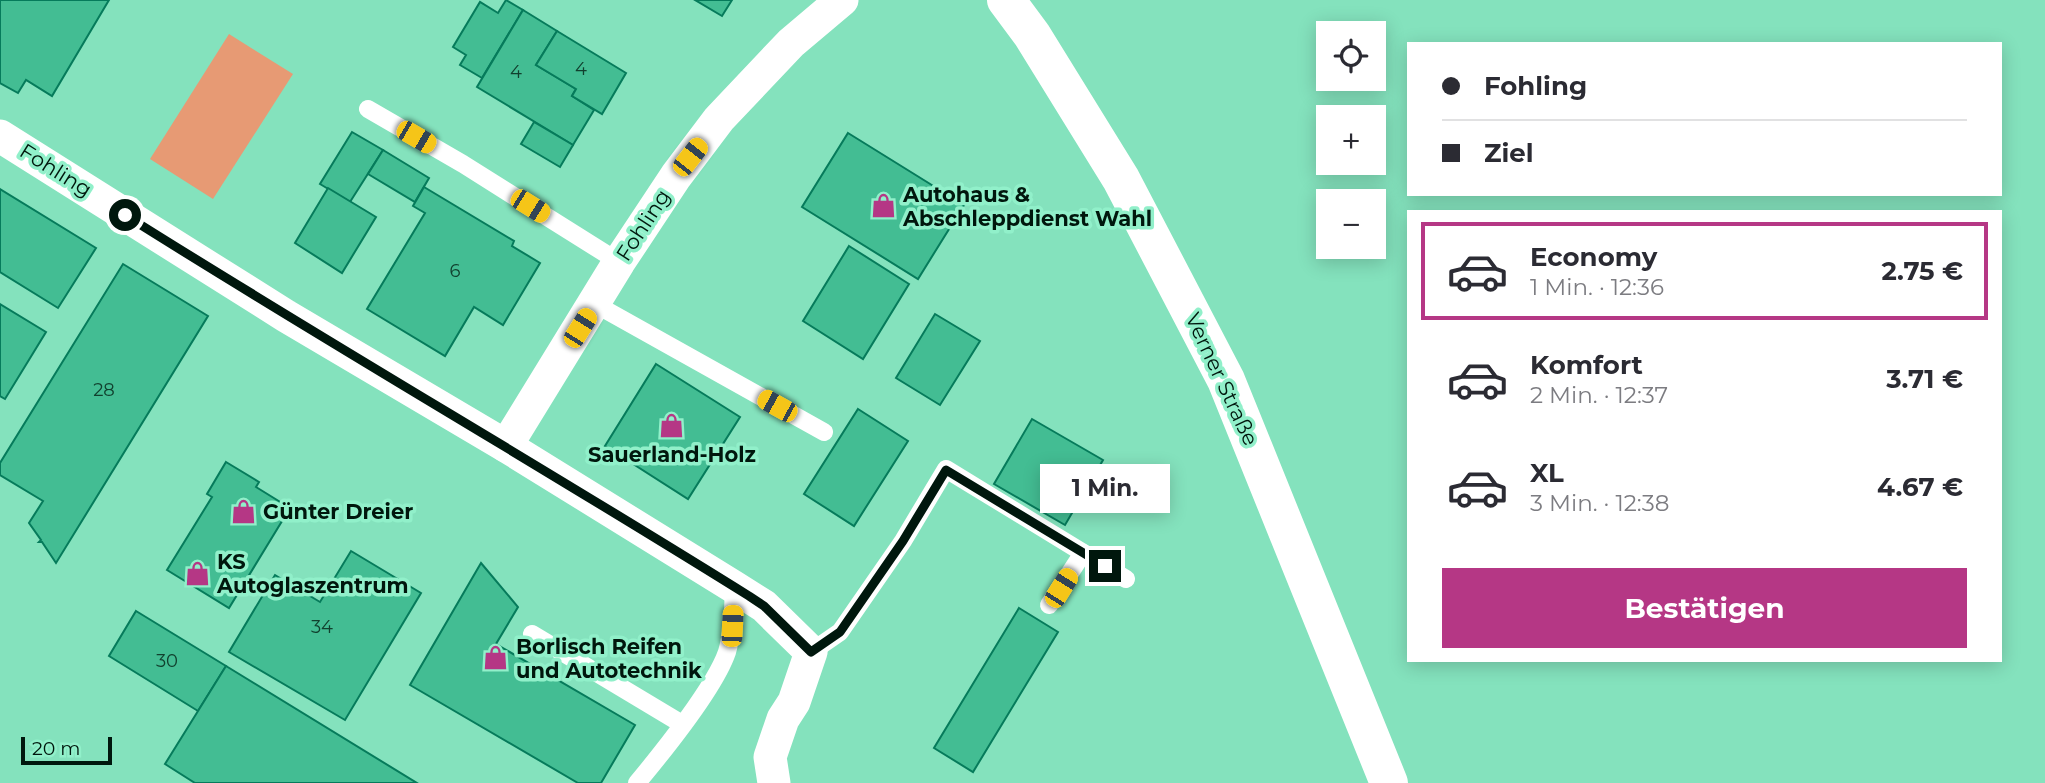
<!DOCTYPE html>
<html lang="de">
<head>
<meta charset="utf-8">
<style>
  body { margin:0; font-family:Montserrat,sans-serif; background:#f7f7f7; color:#2b2b33; height:100vh; display:flex; flex-direction:column; font-size:26px; white-space:nowrap }
  * { box-sizing:border-box; margin:0 }
  p { font-size:23px; color:#7c7c81 }
  .icon { flex:none; width:38px; height:38px; fill:none; stroke:currentColor; stroke-width:2; stroke-linecap:round; stroke-linejoin:round }
  .map { position:relative; flex:1; overflow:hidden }
  .panel { position:absolute; left:1407px; top:210px; width:595px; height:452px; display:flex; flex-direction:column; background:#fff; border-radius:0px; box-shadow:0 4px 18px #0003 }
  .panel>* { flex:none }
  .top-card { position:absolute; left:1407px; top:42px; width:595px; height:154px; border-radius:0px; box-shadow:0 4px 18px #0003; display:grid; align-content:center; height:154px; padding:0 35px; background:#fff }
  .buttons { position:absolute; left:1316px; top:21px; display:grid; gap:14px }
  .buttons a { display:grid; place-items:center; width:70px; height:70px; border-radius:0px; background:#fff; box-shadow:0 4px 18px #0003; font-size:35px }
  .scale { position:absolute; left:21px; bottom:18px; width:91px; box-sizing:border-box; padding-left:7px; border:4px solid #00170d; border-top:0; font-size:19px; line-height:24px; white-space:nowrap; color:#00170d; -webkit-text-stroke:5px #91f0ca; paint-order:stroke }
  .end { position:absolute; width:32px; height:32px; margin:-16px; border:9px solid #00170d; background:#fff; box-shadow:0 0 0 4px #fff }
  .from { border-radius:50% }
  .bubble { position:absolute; height:49px; border-radius:0px; background:#fff; box-shadow:0 4px 18px #0003; font-size:23px; font-weight:700; line-height:49px; text-align:center }
  .car { position:absolute; width:21px; height:42px; margin:-21px -10px; border-radius:9px; box-shadow:0 0 5px 2px #0007; background:linear-gradient(#f5c518 24%,#345 0 40%,#f5c518 0 76%,#345 0 86%,#f5c518 0) }
  .top-card b { display:flex; align-items:center; gap:24px; height:66px; font-size:26px }
  .top-card b+b { border-top:2px solid #e1e1e2 }
  .top-card i { width:18px; height:18px; background:#2b2b33 }
  ul { padding:12px 0 0; list-style:none }
  li { display:flex; align-items:center; gap:21px; height:98px; margin:0 14px 10px; padding:0 21px; border:4px solid transparent; border-radius:0px }
  li div { flex:1 }
  li b { display:block; font-size:26px }
  li em { font-style:normal; font-weight:700 }
  li.on { border-color:#b53785 }
  li>.icon { width:63px; height:63px; stroke-width:1.5 }
  .action { display:flex; gap:14px; margin-top:auto; padding:14px 35px }
  .action a { flex:1; height:80px; border-radius:0px; background:#b53785; color:#fff; font-size:28px; font-weight:700; line-height:80px; text-align:center }
  .map>svg:first-child { display:block }
  .green { fill:#e79a74 }
  .building { fill:#43bd93; stroke:#067b5b; stroke-width:2 }
  .lines { fill:none; stroke-linecap:round; stroke-linejoin:round }
  .service { stroke:#fff; stroke-width:18 }
  .minor { stroke:#fff; stroke-width:33 }
  .secondary { stroke:#fff; stroke-width:38 }
  .route { stroke:#00170d; stroke-width:9 }
  .labels { text-anchor:middle; dominant-baseline:central; stroke-width:7; stroke-linejoin:round; paint-order:stroke }
  .number-label { font-size:18px; fill:#11402e }
  .street-label { font-size:21px; fill:#00170d; stroke:#91f0ca }
  .poi-label { font-size:21px; font-weight:bold; fill:#00170d; stroke:#91f0ca; text-anchor:start }
</style>
</head>
<body>
<div class="map">
<svg width="2045" height="783" viewBox="0 0 2045 783">
  <rect width="100%" height="100%" fill="#84e2bd"/>
  <polygon class="green" points="229,34 293,74 213,199 150,159"/>
  <g class="building">
    <polygon points="0,0 109,0 52,96 26,80 18,93 0,83"/>
    <polygon points="506,0 523,10 482,78 460,65 466,55 453,47 480,2 498,13"/>
    <polygon points="695,0 732,0 722,16"/>
    <polygon points="523,10 557,31 536,65 576,89 572,96 594,110 573,145 477,87"/>
    <polygon points="557,31 626,73 602,114 572,96 576,89 536,65"/>
    <polygon points="534,122 573,145 560,167 521,144"/>
    <polygon points="352,132 383,150 350,202 320,184"/>
    <polygon points="848,133 964,205 918,279 802,207"/>
    <polygon points="383,150 429,178 415,202 368,174"/>
    <polygon points="424,187 514,241 512,246 540,263 503,325 474,307 445,356 367,309 425,213 413,206"/>
    <polygon points="328,188 376,217 342,273 295,243"/>
    <polygon points="0,189 96,248 58,308 0,272"/>
    <polygon points="849,246 909,284 863,359 803,321"/>
    <polygon points="123,264 208,316 56,563 42,542 39,542 41,540 29,523 43,501 0,475 0,463"/>
    <polygon points="0,304 46,332 5,399 0,396"/>
    <polygon points="935,314 980,341 940,405 896,378"/>
    <polygon points="656,364 740,417 688,499 605,446"/>
    <polygon points="858,409 908,441 854,526 804,494"/>
    <polygon points="1032,419 1103,460 1065,525 994,484"/>
    <polygon points="226,462 259,482 256,487 290,508 229,608 167,570 212,497 207,494"/>
    <polygon points="351,551 421,593 345,720 229,652 275,575 320,602"/>
    <polygon points="481,563 518,607 496,644 635,725 601,783 578,783 410,685"/>
    <polygon points="1019,608 1058,632 973,772 934,748"/>
    <polygon points="136,611 226,666 198,711 109,656"/>
    <polygon points="226,666 417,783 195,783 165,764"/>
  </g>
  <g class="lines">
    <g class="service">
      <polyline points="368,109 463,164 619,262"/>
      <polyline points="595,304 824,432"/>
      <polyline points="1049,605 1083,553"/>
      <polyline points="532,634 682,724"/>
      <polyline points="811,652 840,632 903,541 946,469 1126,579"/>
      <path d="M637,783C662,753 715,687 727,652C733,631 733,609 734,587"/>
    </g>
    <g class="minor">
      <polyline points="0,136 286,316 506,446 734,587 764,606 811,652 794,702 783,719 770,757 774,783"/>
      <polyline points="506,446 619,262 676,176 719,119 791,43 842,0"/>
    </g>
    <polyline class="secondary" points="1006,0 1032,35 1121,179 1226,380 1389,783"/>
  </g>
  <g class="lines">
    <path class="route" d="M125,215C331,345 543,467 749,596L764,606L811,652L840,632L903,541L946,470L1105,566"/>
  </g>
  <defs>
    <symbol id="shop-bare" viewBox="-9 -9 18 18"><path d="M-5-2.5h2.3a2.7 3.5 0 0 1 5.4 0H5L5.5 6h-11ZM-1.5-2.5h3a1.5 2.3 0 0 0-3 0Z" fill="#b53785" stroke="#91f0ca" stroke-width="2.5" paint-order="stroke"/></symbol>
  </defs>
  <g fill-rule="evenodd">
    <use href="#shop-bare" x="866" y="188" width="35" height="35"/>
    <use href="#shop-bare" x="654" y="408" width="35" height="35"/>
    <use href="#shop-bare" x="226" y="494" width="35" height="35"/>
    <use href="#shop-bare" x="180" y="556" width="35" height="35"/>
    <use href="#shop-bare" x="478" y="640" width="35" height="35"/>
  </g>
  <g class="labels">
    <g class="number-label">
      <text x="581" y="69">4</text>
      <text x="516" y="72">4</text>
      <text x="455" y="271">6</text>
      <text x="104" y="390">28</text>
      <text x="322" y="627">34</text>
      <text x="167" y="661">30</text>
    </g>
    <g class="street-label">
      <text transform="translate(56 170) rotate(32)">Fohling</text>
      <text transform="translate(643 225) rotate(-57)">Fohling</text>
      <text transform="translate(1222 379) rotate(65)">Verner Straße</text>
    </g>
    <g class="poi-label">
      <text x="903" y="194">Autohaus &amp;<tspan x="903" dy="24">Abschleppdienst Wahl</tspan></text>
      <text x="672" y="454" text-anchor="middle">Sauerland-Holz</text>
      <text x="263" y="511">Günter Dreier</text>
      <text x="217" y="561">KS<tspan x="217" dy="24">Autoglaszentrum</tspan></text>
      <text x="516" y="646">Borlisch Reifen<tspan x="516" dy="24">und Autotechnik</tspan></text>
    </g>
  </g>
</svg>
<div class="buttons">
<a><svg class="icon" aria-label="locate" viewBox="0 0 24 24"><circle cx="12" cy="12" r="6"/><path d="M12 2v4M12 18v4M2 12h4M18 12h4"/></svg></a>
<a>+</a>
<a>−</a>
</div>
<div class="scale">20 m</div>
<i class="end from" style="left:125px;top:215px"></i>
<i class="end" style="left:1105px;top:566px"></i>
<div class="bubble" style="left:1040px;top:464px;width:130px">1 Min.</div>
<i class="car" style="left:416px;top:137px;rotate:120deg"></i>
<i class="car" style="left:690px;top:157px;rotate:38deg"></i>
<i class="car" style="left:530px;top:206px;rotate:122deg"></i>
<i class="car" style="left:580px;top:328px;rotate:32deg"></i>
<i class="car" style="left:777px;top:406px;rotate:299deg"></i>
<i class="car" style="left:1061px;top:588px;rotate:32deg"></i>
<i class="car" style="left:732px;top:626px;rotate:3deg"></i>
<div class="top-card">
<b><i class="from"></i>Fohling</b>
<b><i></i>Ziel</b>
</div>
<section class="panel">
<ul>
<li class="on"><svg class="icon" aria-label="car" viewBox="0 0 24 24"><path d="M5 17H2v-5l4-1 3-4h7l3 4 3 1v5h-3M9 17h6M6 11h13"/><circle cx="7" cy="17" r="2"/><circle cx="17" cy="17" r="2"/></svg><div><b>Economy</b><p>1 Min. · 12:36</p></div><em>2.75 €</em></li>
<li><svg class="icon" aria-label="car" viewBox="0 0 24 24"><path d="M5 17H2v-5l4-1 3-4h7l3 4 3 1v5h-3M9 17h6M6 11h13"/><circle cx="7" cy="17" r="2"/><circle cx="17" cy="17" r="2"/></svg><div><b>Komfort</b><p>2 Min. · 12:37</p></div><em>3.71 €</em></li>
<li><svg class="icon" aria-label="car" viewBox="0 0 24 24"><path d="M5 17H2v-5l4-1 3-4h7l3 4 3 1v5h-3M9 17h6M6 11h13"/><circle cx="7" cy="17" r="2"/><circle cx="17" cy="17" r="2"/></svg><div><b>XL</b><p>3 Min. · 12:38</p></div><em>4.67 €</em></li>
</ul>
<div class="action"><a>Bestätigen</a></div>
</section>
</div>
</body>
</html>
